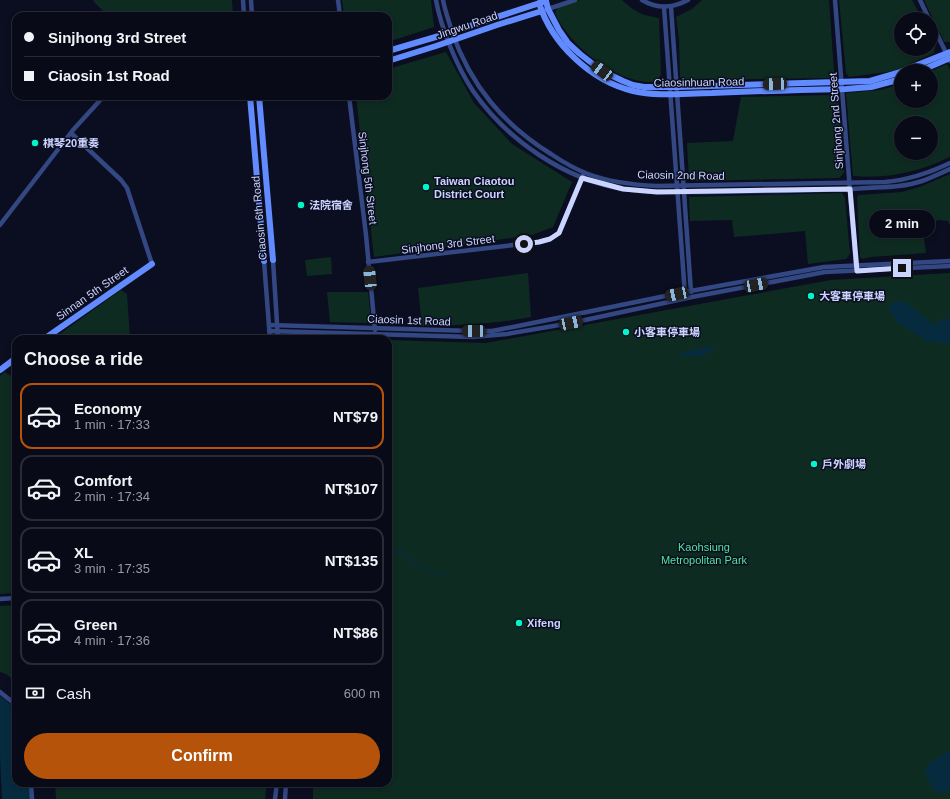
<!DOCTYPE html>
<html lang="en">
<head>
<meta charset="utf-8">
<style>
  body { margin:0; font-family:Arial,"Noto Sans TC",sans-serif; background:#111321; color:#f1f3f6; height:100vh; display:flex; flex-direction:column; font-size:15px; white-space:nowrap }
  * { box-sizing:border-box; margin:0 }
  p { font-size:13px; color:#989aa2 }
  .icon { flex:none; width:22px; height:22px; fill:none; stroke:currentColor; stroke-width:2; stroke-linecap:round; stroke-linejoin:round }
  .map { position:relative; flex:1; overflow:hidden }
  .panel { position:absolute; left:12px; top:335px; width:380px; height:452px; display:flex; flex-direction:column; background:#080a18; border-radius:12px; box-shadow:0 2px 6px #0003,0 0 0 1px #292b37 }
  .panel>* { flex:none }
  .hud { position:absolute; left:12px; top:12px; width:380px; height:88px; border-radius:12px; box-shadow:0 2px 6px #0003,0 0 0 1px #292b37; display:grid; align-content:center; height:88px; padding:0 12px; background:#080a18 }
  .fabs { position:absolute; left:894px; top:12px; display:grid; gap:8px }
  .fabs a { display:grid; place-items:center; width:44px; height:44px; border-radius:50%; background:#080a18; box-shadow:0 2px 6px #0003,0 0 0 1px #292b37; font-size:20px }
  .end { position:absolute; width:18px; height:18px; margin:-9px; border:5px solid #cbd4ff; background:#111; box-shadow:0 0 0 2px #111 }
  .from { border-radius:50% }
  .bubble { position:absolute; height:28px; border-radius:14px; background:#080a18; box-shadow:0 2px 6px #0003,0 0 0 1px #292b37; font-size:13px; font-weight:700; line-height:28px; text-align:center }
  .car { position:absolute; width:12px; height:24px; margin:-12px -6px; border-radius:5px; box-shadow:0 0 3px 1px #0007; background:linear-gradient(#222 24%,#8ab4d8 0 40%,#222 0 76%,#8ab4d8 0 86%,#222 0) }
  .hud b { display:flex; align-items:center; gap:14px; height:38px; font-size:15px }
  .hud b+b { border-top:1px solid #292b37 }
  .hud i { width:10px; height:10px; background:#f1f3f6 }
  ul { padding:0; list-style:none }
  li { display:flex; align-items:center; gap:12px; height:66px; margin:0 8px 6px; padding:0 4px; border:2px solid #292b37; border-radius:12px }
  li div { flex:1 }
  li b { display:block; font-size:15px }
  li em { font-style:normal; font-weight:700 }
  li.selected { border-color:#b45309 }
  li>.icon { width:36px; height:36px; stroke-width:1.5 }
  h2 { padding:0 12px; font-size:18px; line-height:48px }
  .pay { display:flex; align-items:center; gap:10px; height:44px; padding:0 12px; font-size:15px }
  .pay p { margin-inline-start:auto }
  .primary-button { display:flex; gap:8px; margin-top:auto; padding:8px 12px }
  .primary-button a { flex:1; height:46px; border-radius:24px; background:#b45309; color:#fff; font-size:16px; font-weight:700; line-height:46px; text-align:center }
  .map>svg:first-child { display:block }
  .green { fill:#0e2b21; fill-rule:evenodd }
  .water { fill:#062b3f }
  .lines { fill:none; stroke-linecap:round; stroke-linejoin:round }
  .stream { stroke:#062b3f; stroke-width:1.5 }
  .street { stroke:#334783; stroke-width:4.5 }
  .secondary { stroke:#628bff; stroke-width:6 }
  .route { stroke:#cbd4ff; stroke-width:5 }
  .poi-dot { fill:#00f6c8; stroke:#0b0e20; stroke-width:1.5 }
  .labels { text-anchor:middle; dominant-baseline:central; stroke-width:3; stroke-linejoin:round; paint-order:stroke }
  .street-label { font-size:11px; fill:#cbd4ff; stroke:#0b0e20 }
  .poi-label { font-size:11px; font-weight:bold; fill:#cbd4ff; stroke:#0b0e20; text-anchor:start }
  .park-label { font-size:11px; fill:#4fe695; stroke:#0b0e20 }
</style>
</head>
<body>
<div class="map">
<svg width="950" height="799" viewBox="0 0 950 799">
  <rect width="100%" height="100%" fill="#0b0e20"/>
  <g class="green">
    <polygon points="94,0 232,0 233,16 108,16 93,1"/>
    <polygon points="342,0 431,0 434,27 388,42 388,16 344,16"/>
    <path d="M580,0H622C635,12 641,15 659,18L661,74L657,82C619,86 569,46 555,13L559,6Z"/>
    <polygon points="702,0 829,0 834,72 830,78 685,80 680,77 679,39 676,17 692,9"/>
    <polygon points="839,0 912,0 922,19 901,19 901,49 931,49 931,39 935,47 934,53 894,71 849,77 846,73"/>
    <polygon points="924,0 950,0 950,42 944,42"/>
    <polygon points="446,52 474,103 512,144 572,182 553,227 532,235 374,257 356,96 388,96 388,69"/>
    <path d="M947,64L950,69V157C918,172 889,179 853,176L846,93L881,90L901,84V101H931V71ZM901,123H931V153H901Z"/>
    <polygon points="833,95 838,98 844,173 839,178 694,181 689,178 687,143 733,141 741,97"/>
    <polygon points="950,174 950,225 948,221 938,220 932,224 930,230 926,232 924,239 926,253 871,257 862,259 860,257 857,197 859,195 902,192 922,186"/>
    <polygon points="842,193 845,198 850,254 846,259 808,264 805,231 734,237 732,220 690,221 689,197"/>
    <polygon points="331,257 332,274 307,276 305,260"/>
    <path d="M528,273L531,317C495,324 459,325 422,326L418,288Z"/>
    <polygon points="950,273 950,799 313,799 313,783 388,783 388,340 486,343 831,280"/>
    <polygon points="121,290 127,294 130,339 53,339"/>
    <polygon points="327,292 368,292 371,319 367,323 330,322"/>
    <polygon points="5,372 11,376 16,427 16,593 0,594 0,376"/>
    <polygon points="16,605 16,682 6,674 0,672 0,606"/>
    <polygon points="55,783 267,783 265,799 56,799"/>
  </g>
  <g class="water">
    <polygon points="895,302 906,302 910,306 936,326 940,319 950,319 950,343 939,343 927,341 897,322 888,308 891,304"/>
    <path d="M717,346C703,357 695,360 678,353Z"/>
    <polygon points="0,696 15,708 16,710 16,783 29,783 31,799 2,799 0,757"/>
    <path d="M947,752L950,753V790C938,798 931,788 928,778C927,775 924,772 925,769C926,764 942,755 947,752Z"/>
  </g>
  <g class="lines">
    <polyline class="stream" points="388,549 400,552 409,557 417,567 444,575"/>
    <g class="street">
      <polyline points="243,0 244,16"/>
      <polyline points="251,0 252,16"/>
      <polyline points="338,0 340,16"/>
      <path d="M436,0C441,28 457,67 473,91C507,140 565,180 624,189C649,193 673,192 698,192C724,192 751,191 778,191C808,190 837,190 867,188C885,187 904,187 922,181C931,178 941,173 950,169"/>
      <path d="M443,0C445,11 449,21 452,32C471,86 503,124 551,154C563,162 575,169 588,174C610,182 634,185 657,186L885,182C909,180 929,173 950,163"/>
      <path d="M642,0C657,9 673,8 688,0"/>
      <polyline points="835,0 856,267"/>
      <polyline points="920,0 929,19"/>
      <polyline points="664,7 685,295"/>
      <polyline points="671,7 691,292"/>
      <polyline points="545,10 575,0"/>
      <polyline points="931,22 950,61"/>
      <polyline points="349,96 366,235 375,330"/>
      <polyline points="71,133 121,180 127,188 152,264"/>
      <polyline points="0,225 73,130 104,96"/>
      <polyline points="273,260 278,339"/>
      <polyline points="264,261 270,339"/>
      <polyline points="368,262 539,242 550,239 559,233 583,175"/>
      <polyline points="269,325 473,331 492,331 518,326 685,292 824,267 950,261"/>
      <polyline points="269,331 473,337 507,334 571,323 692,297 825,272 950,266"/>
      <polyline points="14,359 16,380"/>
      <polyline points="0,599 16,598"/>
      <polyline points="0,692 15,704 16,707"/>
      <polyline points="31,783 32,799"/>
      <polyline points="275,799 277,783"/>
      <polyline points="285,799 286,783"/>
    </g>
    <g class="secondary">
      <path d="M539,3C552,44 591,81 633,91C658,97 686,93 712,93C757,91 801,90 846,89L871,87L901,79"/>
      <polyline points="388,51 439,36 546,1 548,9 559,30 568,43 580,54 602,71 623,81 633,85 644,87 677,87 870,81 901,72"/>
      <polyline points="388,61 436,46 497,25 542,11"/>
      <polyline points="902,71 950,52"/>
      <polyline points="920,71 950,58"/>
      <polyline points="250,96 264,261"/>
      <polyline points="259,96 273,260"/>
      <polyline points="44,339 152,264"/>
      <polyline points="0,370 16,358"/>
    </g>
  </g>
  <g class="lines">
    <polyline class="route" points="524,244 539,242 550,239 559,233 582,178 623,189 657,192 850,189 857,271 902,268"/>
  </g>
  <g class="poi-dot">
    <circle cx="35" cy="143" r="4"/>
    <circle cx="426" cy="187" r="4"/>
    <circle cx="301" cy="205" r="4"/>
    <circle cx="811" cy="296" r="4"/>
    <circle cx="626" cy="332" r="4"/>
    <circle cx="814" cy="464" r="4"/>
    <circle cx="519" cy="623" r="4"/>
  </g>
  <g class="labels">
    <g class="street-label">
      <text transform="translate(467 25) rotate(-19)">Jingwu Road</text>
      <text transform="translate(699 82) rotate(-1)">Ciaosinhuan Road</text>
      <text transform="translate(836 121) rotate(-94)">Sinjhong 2nd Street</text>
      <text transform="translate(681 175) rotate(1)">Ciaosin 2nd Road</text>
      <text transform="translate(368 178) rotate(83)">Sinjhong 5th Street</text>
      <text transform="translate(259 218) rotate(-95)">Ciaosin 6th Road</text>
      <text transform="translate(448 244) rotate(-7)">Sinjhong 3rd Street</text>
      <text transform="translate(92 293) rotate(-35)">Sinnan 5th Street</text>
      <text transform="translate(409 320) rotate(2)">Ciaosin 1st Road</text>
    </g>
    <g class="poi-label">
      <text x="43" y="143">棋琴20重奏</text>
      <text x="434" y="181">Taiwan Ciaotou<tspan x="434" dy="13">District Court</tspan></text>
      <text x="309" y="205">法院宿舍</text>
      <text x="819" y="296">大客車停車場</text>
      <text x="634" y="332">小客車停車場</text>
      <text x="822" y="464">戶外劇場</text>
      <text x="527" y="623">Xifeng</text>
    </g>
    <g class="park-label">
      <text x="704" y="547">Kaohsiung<tspan x="704" dy="13">Metropolitan Park</tspan></text>
    </g>
  </g>
</svg>
<div class="fabs">
<a><svg class="icon" aria-label="locate" viewBox="0 0 24 24"><circle cx="12" cy="12" r="6"/><path d="M12 2v4M12 18v4M2 12h4M18 12h4"/></svg></a>
<a>+</a>
<a>−</a>
</div>
<i class="end from" style="left:524px;top:244px"></i>
<i class="end" style="left:902px;top:268px"></i>
<div class="bubble" style="left:869px;top:210px;width:66px">2 min</div>
<i class="car" style="left:602px;top:71px;rotate:307deg"></i>
<i class="car" style="left:775px;top:84px;rotate:268deg"></i>
<i class="car" style="left:370px;top:278px;rotate:354deg"></i>
<i class="car" style="left:756px;top:285px;rotate:79deg"></i>
<i class="car" style="left:677px;top:294px;rotate:258deg"></i>
<i class="car" style="left:571px;top:323px;rotate:78deg"></i>
<i class="car" style="left:474px;top:331px;rotate:271deg"></i>
<div class="hud">
<b><i class="from"></i>Sinjhong 3rd Street</b>
<b><i></i>Ciaosin 1st Road</b>
</div>
<section class="panel">
<h2>Choose a ride</h2>
<ul>
<li class="selected"><svg class="icon" aria-label="car" viewBox="0 0 24 24"><path d="M5 17H2v-5l4-1 3-4h7l3 4 3 1v5h-3M9 17h6M6 11h13"/><circle cx="7" cy="17" r="2"/><circle cx="17" cy="17" r="2"/></svg><div><b>Economy</b><p>1 min · 17:33</p></div><em>NT$79</em></li>
<li><svg class="icon" aria-label="car" viewBox="0 0 24 24"><path d="M5 17H2v-5l4-1 3-4h7l3 4 3 1v5h-3M9 17h6M6 11h13"/><circle cx="7" cy="17" r="2"/><circle cx="17" cy="17" r="2"/></svg><div><b>Comfort</b><p>2 min · 17:34</p></div><em>NT$107</em></li>
<li><svg class="icon" aria-label="car" viewBox="0 0 24 24"><path d="M5 17H2v-5l4-1 3-4h7l3 4 3 1v5h-3M9 17h6M6 11h13"/><circle cx="7" cy="17" r="2"/><circle cx="17" cy="17" r="2"/></svg><div><b>XL</b><p>3 min · 17:35</p></div><em>NT$135</em></li>
<li><svg class="icon" aria-label="car" viewBox="0 0 24 24"><path d="M5 17H2v-5l4-1 3-4h7l3 4 3 1v5h-3M9 17h6M6 11h13"/><circle cx="7" cy="17" r="2"/><circle cx="17" cy="17" r="2"/></svg><div><b>Green</b><p>4 min · 17:36</p></div><em>NT$86</em></li>
</ul>
<div class="pay"><svg class="icon" aria-label="cash" viewBox="0 0 24 24"><path d="M3 7h18v10H3z"/><circle cx="12" cy="12" r="2"/></svg>Cash<p>600 m</p></div>
<div class="primary-button"><a>Confirm</a></div>
</section>
</div>
</body>
</html>
